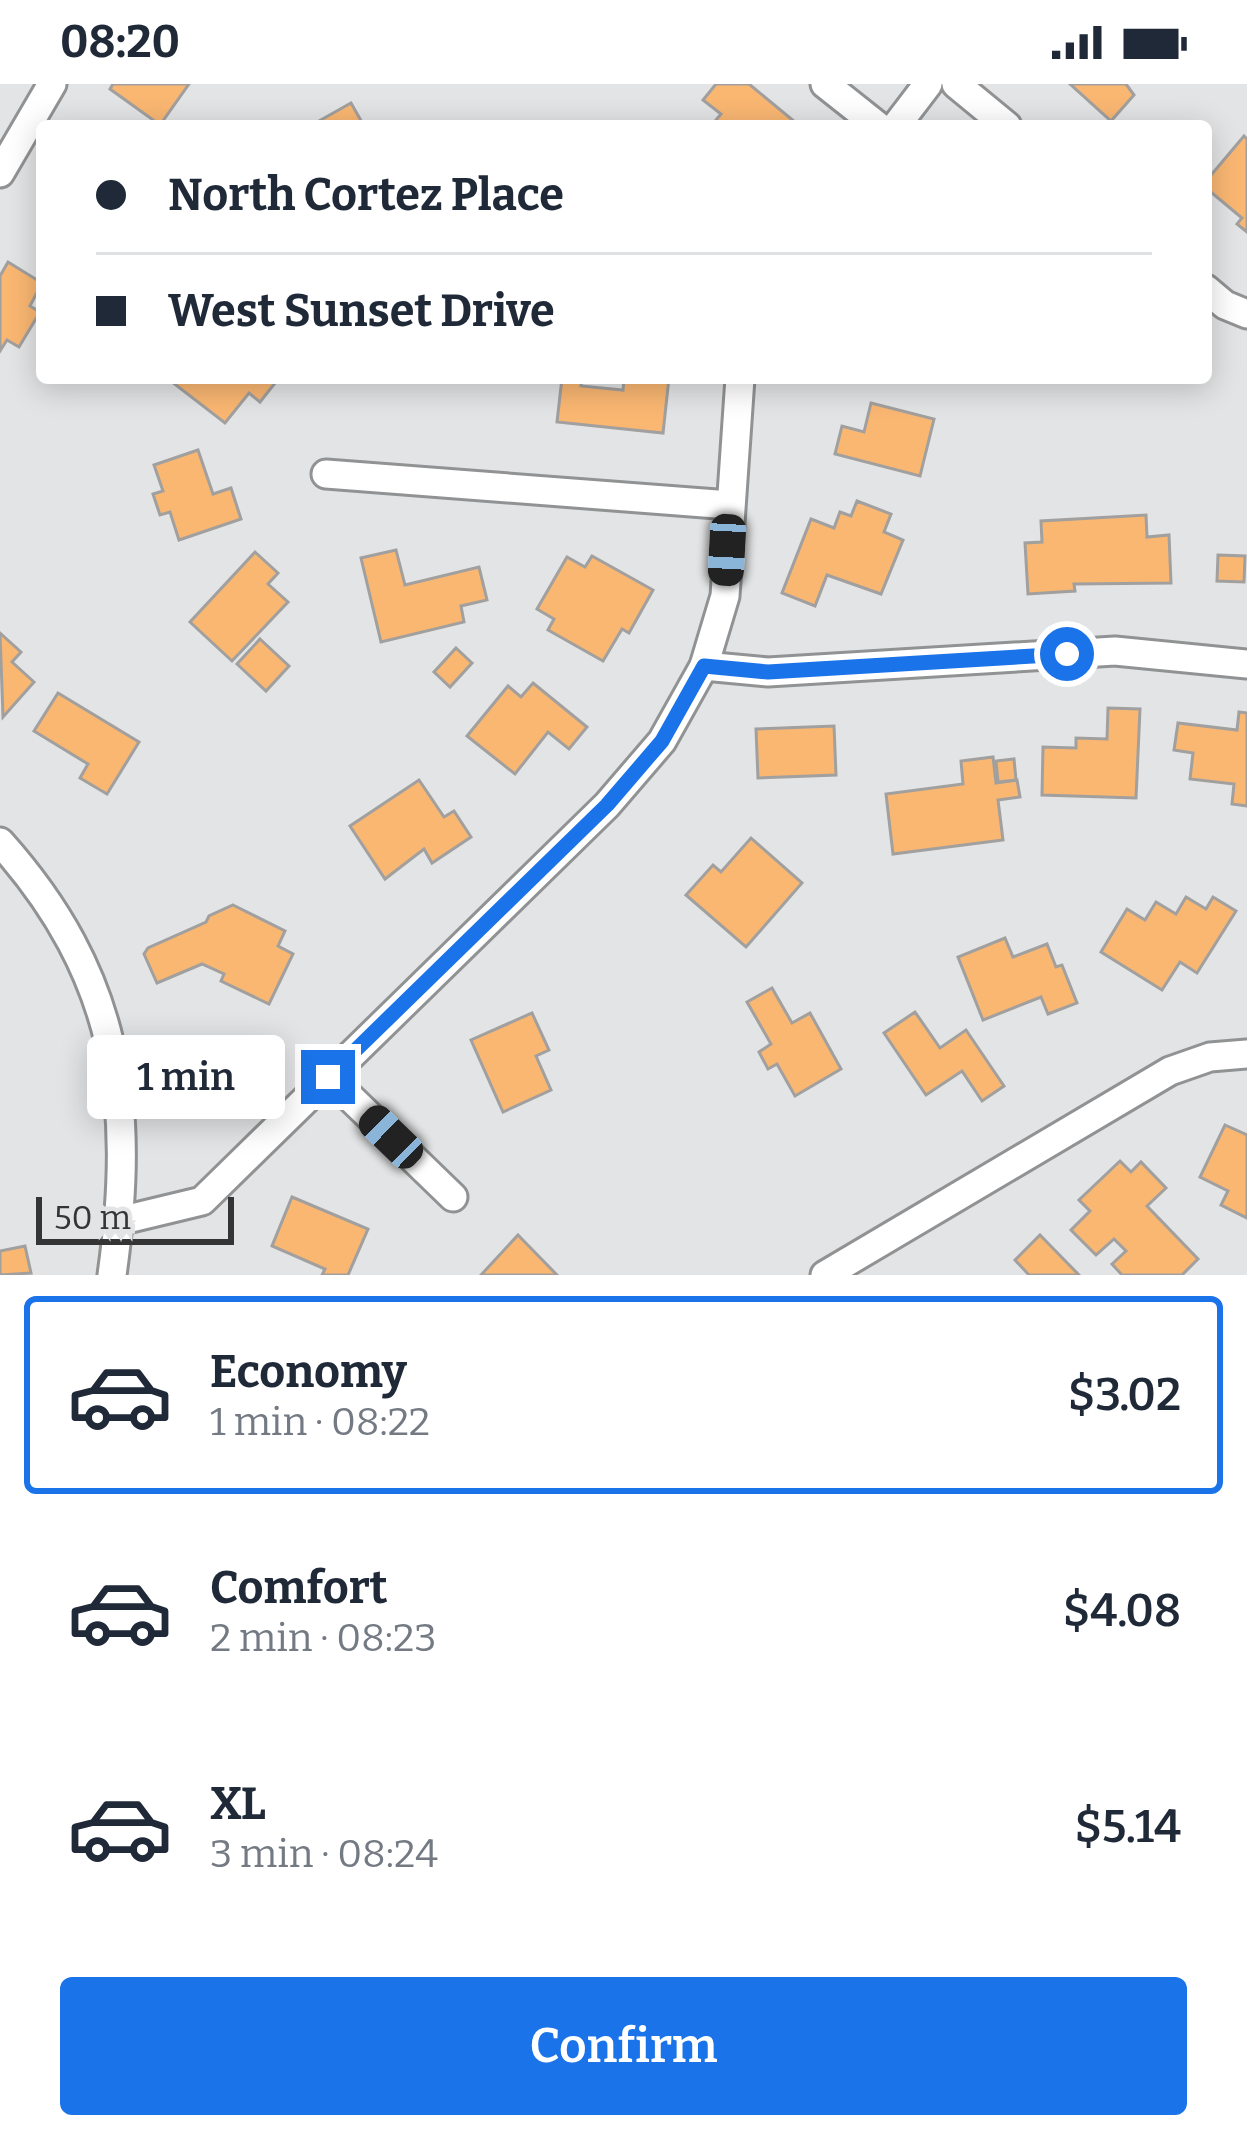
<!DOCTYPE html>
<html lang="en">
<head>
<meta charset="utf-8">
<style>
  body { margin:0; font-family:Bitter,serif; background:#f2f2f3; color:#1f2937; height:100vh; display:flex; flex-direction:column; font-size:45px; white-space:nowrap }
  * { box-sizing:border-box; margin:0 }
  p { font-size:39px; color:#747a83 }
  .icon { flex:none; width:66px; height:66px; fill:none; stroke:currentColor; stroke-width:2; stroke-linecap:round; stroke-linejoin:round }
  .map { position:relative; height:1191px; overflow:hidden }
  .drawer { display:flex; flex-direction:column; background:#fff; flex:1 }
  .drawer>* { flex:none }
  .top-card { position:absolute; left:36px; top:36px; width:1176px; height:264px; border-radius:12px; box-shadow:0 6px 30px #0003; display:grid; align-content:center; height:264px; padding:0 60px; background:#fff }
  .scale { position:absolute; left:36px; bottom:30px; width:198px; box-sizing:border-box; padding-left:12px; border:6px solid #353536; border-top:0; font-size:33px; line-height:42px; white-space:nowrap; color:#353536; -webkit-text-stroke:9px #e3e4e5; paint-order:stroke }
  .end { position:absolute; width:54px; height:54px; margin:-27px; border:15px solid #1a73e8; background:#fff; box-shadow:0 0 0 6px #fff }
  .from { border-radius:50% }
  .bubble { position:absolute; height:84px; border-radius:12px; background:#fff; box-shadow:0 6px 30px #0003; font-size:39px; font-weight:600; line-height:84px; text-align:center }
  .car { position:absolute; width:36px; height:72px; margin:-36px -18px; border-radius:15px; box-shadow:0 0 9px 3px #0007; background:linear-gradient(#222 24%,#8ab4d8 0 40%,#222 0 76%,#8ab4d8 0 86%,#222 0) }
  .top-card b { display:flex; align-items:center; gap:42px; height:114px; font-size:45px }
  .top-card b+b { border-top:3px solid #e0e1e3 }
  .top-card i { width:30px; height:30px; background:#1f2937 }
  ul { padding:21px 0 0; list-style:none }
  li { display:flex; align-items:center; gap:36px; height:198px; margin:0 24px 18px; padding:0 36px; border:6px solid transparent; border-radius:12px }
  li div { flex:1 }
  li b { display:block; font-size:45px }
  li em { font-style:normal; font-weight:600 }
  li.selected { border-color:#1a73e8 }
  li>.icon { width:108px; height:108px; stroke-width:1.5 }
  .button { display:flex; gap:24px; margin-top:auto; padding:24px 60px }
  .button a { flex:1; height:138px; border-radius:12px; background:#1a73e8; color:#fff; font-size:48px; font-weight:600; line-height:138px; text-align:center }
  .status { display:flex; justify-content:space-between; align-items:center; height:84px; padding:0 60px; background:#fff; direction:ltr }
  .status svg { height:33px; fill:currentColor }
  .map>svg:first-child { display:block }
  .building { fill:#fab772; stroke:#a1a09f; stroke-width:3 }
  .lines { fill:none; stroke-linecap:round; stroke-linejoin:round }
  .minor-casing { stroke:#919293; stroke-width:33 }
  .minor { stroke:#fff; stroke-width:27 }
  .route { stroke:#1a73e8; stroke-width:15 }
</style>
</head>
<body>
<div class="status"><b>08:20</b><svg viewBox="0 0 49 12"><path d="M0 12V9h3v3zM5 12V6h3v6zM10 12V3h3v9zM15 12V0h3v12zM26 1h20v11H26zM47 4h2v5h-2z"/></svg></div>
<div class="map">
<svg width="1247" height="1191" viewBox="0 0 1247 1191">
  <rect width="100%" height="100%" fill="#e3e4e5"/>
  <g class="building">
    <polygon points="113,0 189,0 160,41 110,5"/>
    <polygon points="716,0 749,0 795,38 792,42 711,42 721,30 703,16"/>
    <polygon points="1070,0 1126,0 1134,11 1111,37"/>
    <polygon points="351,19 364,42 322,42 319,37"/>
    <polygon points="1244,52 1247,55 1247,148 1237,140 1242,134 1206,104 1206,97"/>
    <polygon points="8,178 42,199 30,222 40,228 19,263 7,256 0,267 0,192"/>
    <polygon points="175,294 279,294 260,318 249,309 225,339 172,298"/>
    <polygon points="562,294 582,294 581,302 623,306 624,294 669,294 663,349 557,338"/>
    <polygon points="871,319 934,335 920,392 835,370 842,342 864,348"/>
    <polygon points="198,366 213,410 231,404 241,435 179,456 170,428 160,431 153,410 163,407 154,381"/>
    <polygon points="857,417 891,430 884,448 903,456 881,510 827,491 815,522 782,509 811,435 834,444 840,428 851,432"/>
    <polygon points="1146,431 1147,453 1169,451 1171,499 1074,500 1075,507 1028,510 1025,459 1042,458 1041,437"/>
    <polygon points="396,466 405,501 479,483 487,516 461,522 464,538 381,558 361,474"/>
    <polygon points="255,468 278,489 268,500 288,518 232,577 190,538"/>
    <polygon points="1218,471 1245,472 1244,498 1217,497"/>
    <polygon points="592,472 653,506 629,549 622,545 603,577 548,546 554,535 537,525 567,473 585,483"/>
    <polygon points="0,549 21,568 12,578 34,598 3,633"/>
    <polygon points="260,555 289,582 266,607 237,580"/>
    <polygon points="456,564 472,579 450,603 434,588"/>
    <polygon points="533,599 587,643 569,665 548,648 515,690 467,652 508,602 521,613"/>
    <polygon points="58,609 139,658 107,710 80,694 88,680 34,647"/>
    <polygon points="1108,624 1140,625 1136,714 1042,711 1043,663 1076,664 1076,654 1107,655"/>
    <polygon points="1239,628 1247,629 1247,722 1232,720 1234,700 1190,695 1193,669 1174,666 1178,639 1237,646"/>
    <polygon points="834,642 836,691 758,694 756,645"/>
    <polygon points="993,673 996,699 1017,696 1020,713 998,716 1003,756 893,770 886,710 963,700 961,677"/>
    <polygon points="1014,675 1016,696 998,698 996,677"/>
    <polygon points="419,696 444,733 454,727 471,753 432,779 424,765 385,795 350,742"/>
    <polygon points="751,754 802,799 746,863 686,811 713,781 721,788"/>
    <polygon points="1186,813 1206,825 1213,813 1236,827 1197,889 1180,878 1162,906 1101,868 1127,825 1145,836 1156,818 1176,830"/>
    <polygon points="233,821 285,847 278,862 293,870 269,920 221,897 224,890 202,880 157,899 144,870 148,864 206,838 209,832"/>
    <polygon points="1005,854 1013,873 1047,860 1056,883 1062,881 1077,919 1048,930 1041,913 983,936 958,873"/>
    <polygon points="772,904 792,939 810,929 841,985 795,1012 777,980 768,985 759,968 771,960 747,918"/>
    <polygon points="915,928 940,964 966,946 1004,1002 982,1017 962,987 926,1011 884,949"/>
    <polygon points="532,929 549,966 536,972 551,1006 503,1028 471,956"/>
    <polygon points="1225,1041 1247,1051 1247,1134 1221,1121 1228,1107 1200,1093"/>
    <polygon points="1120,1077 1131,1088 1141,1078 1166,1104 1147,1122 1198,1175 1182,1191 1122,1191 1112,1180 1126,1167 1114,1155 1096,1171 1071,1146 1090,1127 1079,1116"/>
    <polygon points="292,1113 368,1145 348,1191 322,1191 325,1185 272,1162"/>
    <polygon points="518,1151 557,1191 481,1191"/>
    <polygon points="1040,1151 1079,1191 1029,1191 1015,1176"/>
    <polygon points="25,1162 31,1189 0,1191 0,1167"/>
  </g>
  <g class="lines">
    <defs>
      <g id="minor">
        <polyline points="825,0 878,42"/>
        <polyline points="956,0 1007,42"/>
        <polyline points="896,42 928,0"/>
        <polyline points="0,89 52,0"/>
        <polyline points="1206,205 1225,221 1247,230"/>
        <polyline points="326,390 730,421"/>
        <polyline points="704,582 768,588 1115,567 1247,580"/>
        <path d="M0,758C119,891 136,1019 112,1191"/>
        <polyline points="329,993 453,1113"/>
        <polyline points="119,1137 202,1117 607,721 662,657 704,582 725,512 740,294"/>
        <polyline points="825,1191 1170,987 1210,973 1247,970"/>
      </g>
    </defs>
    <use href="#minor" class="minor-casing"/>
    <use href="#minor" class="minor"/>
  </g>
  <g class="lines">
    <polyline class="route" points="328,993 607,721 662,657 704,582 768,588 1067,570"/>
  </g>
</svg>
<div class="scale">50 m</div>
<i class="end from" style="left:1067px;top:570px"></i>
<i class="end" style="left:328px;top:993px"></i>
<div class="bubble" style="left:87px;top:951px;width:198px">1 min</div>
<i class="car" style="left:727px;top:466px;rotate:183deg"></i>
<i class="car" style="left:391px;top:1053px;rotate:314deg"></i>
<div class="top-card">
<b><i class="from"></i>North Cortez Place</b>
<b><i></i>West Sunset Drive</b>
</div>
</div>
<section class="drawer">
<ul>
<li class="selected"><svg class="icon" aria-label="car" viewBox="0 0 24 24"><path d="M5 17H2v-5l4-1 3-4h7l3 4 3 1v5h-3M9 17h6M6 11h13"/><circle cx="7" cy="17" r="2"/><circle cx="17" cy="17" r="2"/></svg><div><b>Economy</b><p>1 min · 08:22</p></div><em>$3.02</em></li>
<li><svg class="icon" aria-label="car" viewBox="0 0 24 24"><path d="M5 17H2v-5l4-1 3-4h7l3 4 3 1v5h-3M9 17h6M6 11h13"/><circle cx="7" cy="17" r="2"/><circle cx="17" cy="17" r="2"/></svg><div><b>Comfort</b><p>2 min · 08:23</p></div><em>$4.08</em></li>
<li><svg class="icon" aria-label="car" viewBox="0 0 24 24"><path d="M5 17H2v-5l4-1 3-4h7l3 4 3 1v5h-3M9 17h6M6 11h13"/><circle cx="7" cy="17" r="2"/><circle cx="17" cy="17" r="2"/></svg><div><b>XL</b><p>3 min · 08:24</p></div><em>$5.14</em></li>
</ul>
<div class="button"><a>Confirm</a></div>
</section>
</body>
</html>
